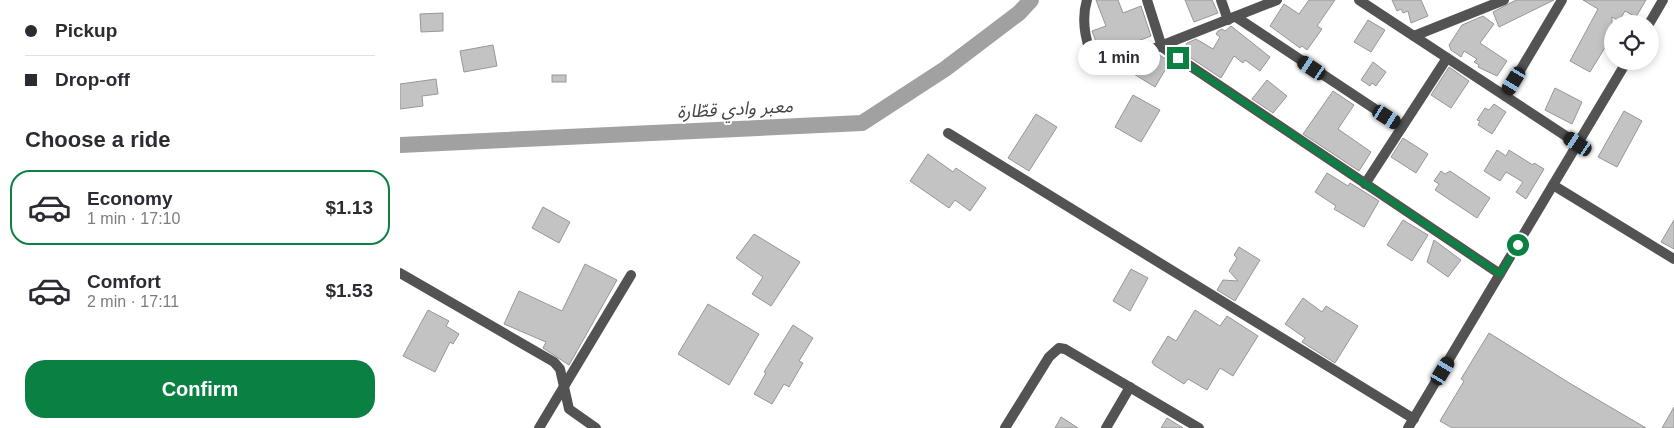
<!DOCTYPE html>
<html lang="en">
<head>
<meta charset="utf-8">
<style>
  body { margin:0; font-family:Helvetica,"Noto Sans Arabic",sans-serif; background:#f2f2f3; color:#2b2b33; height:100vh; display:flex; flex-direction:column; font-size:19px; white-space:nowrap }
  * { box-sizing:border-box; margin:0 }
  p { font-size:16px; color:#7c7c81 }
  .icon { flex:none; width:28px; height:28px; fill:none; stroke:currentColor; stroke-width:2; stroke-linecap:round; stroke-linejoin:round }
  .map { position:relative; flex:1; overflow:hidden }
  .drawer { display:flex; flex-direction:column; background:#fff; width:400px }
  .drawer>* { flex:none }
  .top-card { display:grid; align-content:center; height:110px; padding:0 25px; background:#fff }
  .controls { position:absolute; left:1204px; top:15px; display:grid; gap:10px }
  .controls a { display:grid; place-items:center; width:55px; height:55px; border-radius:50%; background:#fff; box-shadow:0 2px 8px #0003; font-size:25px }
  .end { position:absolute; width:22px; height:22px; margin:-11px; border:6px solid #0b8043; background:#fff; box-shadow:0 0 0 2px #fff }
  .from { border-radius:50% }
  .bubble { position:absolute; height:35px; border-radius:18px; background:#fff; box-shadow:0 2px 8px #0003; font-size:16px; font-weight:700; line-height:35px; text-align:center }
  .car { position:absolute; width:15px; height:30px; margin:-15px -8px; border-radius:6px; box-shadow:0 0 4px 1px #0007; background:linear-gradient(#222 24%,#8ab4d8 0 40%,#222 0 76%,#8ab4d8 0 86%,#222 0) }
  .top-card b { display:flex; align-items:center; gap:18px; height:48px; font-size:19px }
  .top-card b+b { border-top:1px solid #e1e1e2 }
  .top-card i { width:12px; height:12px; background:#2b2b33 }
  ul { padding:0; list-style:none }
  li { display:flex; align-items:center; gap:15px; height:75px; margin:0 10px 8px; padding:0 15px; border:2px solid transparent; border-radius:20px }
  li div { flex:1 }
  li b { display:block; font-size:19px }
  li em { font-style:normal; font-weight:700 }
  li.selected { border-color:#0b8043 }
  li>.icon { width:45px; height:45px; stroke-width:1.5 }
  h2 { padding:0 25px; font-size:22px; line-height:60px }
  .cta { display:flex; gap:10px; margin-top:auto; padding:10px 25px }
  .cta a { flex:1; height:58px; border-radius:20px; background:#0b8043; color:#fff; font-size:20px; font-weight:700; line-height:58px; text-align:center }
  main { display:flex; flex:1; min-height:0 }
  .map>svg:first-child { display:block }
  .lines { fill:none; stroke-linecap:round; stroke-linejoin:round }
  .river { stroke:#a1a1a1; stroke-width:16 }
  .building { fill:#c3c3c3; stroke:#979797 }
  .minor { stroke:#535353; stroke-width:10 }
  .route { stroke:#0b8043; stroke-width:6 }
  .labels { text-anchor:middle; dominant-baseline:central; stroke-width:4; stroke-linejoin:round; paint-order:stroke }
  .water-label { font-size:18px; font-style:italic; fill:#424242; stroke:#fff }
</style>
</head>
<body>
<main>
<section class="drawer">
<div class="top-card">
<b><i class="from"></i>Pickup</b>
<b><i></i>Drop-off</b>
</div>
<h2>Choose a ride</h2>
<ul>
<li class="selected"><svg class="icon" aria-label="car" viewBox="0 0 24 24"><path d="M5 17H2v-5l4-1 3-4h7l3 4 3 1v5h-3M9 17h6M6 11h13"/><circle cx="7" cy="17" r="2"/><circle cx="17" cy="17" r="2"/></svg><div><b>Economy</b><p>1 min · 17:10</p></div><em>$1.13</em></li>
<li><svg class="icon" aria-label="car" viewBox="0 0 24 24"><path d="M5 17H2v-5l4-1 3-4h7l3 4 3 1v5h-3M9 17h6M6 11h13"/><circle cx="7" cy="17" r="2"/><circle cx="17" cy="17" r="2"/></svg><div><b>Comfort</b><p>2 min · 17:11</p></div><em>$1.53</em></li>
</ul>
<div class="cta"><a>Confirm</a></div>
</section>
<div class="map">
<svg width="1274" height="428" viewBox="0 0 1274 428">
  <rect width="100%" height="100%" fill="#fff"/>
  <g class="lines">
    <polyline class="river" points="0,145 462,123 545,69 619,13 631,0"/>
  </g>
  <g class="building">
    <polygon points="696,0 718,0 723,13 741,6 751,36 701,55 692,31 706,26"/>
    <polygon points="785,0 812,0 818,13 794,22"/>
    <polygon points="909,0 935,0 917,26 922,29 907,50 902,46 900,48 870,26 884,4 899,14"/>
    <polygon points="992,0 1021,0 1028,16 1011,23 1008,11 1003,13 1001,9 997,11"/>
    <polygon points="1116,0 1154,0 1099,27 1093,12"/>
    <polygon points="1183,0 1246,0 1236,17 1225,11 1219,21 1212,17 1212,36 1190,72 1170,61 1198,9"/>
    <polygon points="43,13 43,31 21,32 20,14"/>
    <polygon points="1083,16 1094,24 1080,43 1107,61 1097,76 1078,67 1079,65 1074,62 1077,59 1064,51 1061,57 1051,50 1049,45 1062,25"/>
    <polygon points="968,20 985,30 971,52 954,42"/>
    <polygon points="831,26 870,57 860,71 845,60 843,63 834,56 821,78 782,52 787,43 796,39 813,49 820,37 816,34 818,31 822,29 825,31"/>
    <polygon points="93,45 97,66 64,72 60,51"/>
    <polygon points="758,54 770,62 755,87 724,68"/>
    <polygon points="973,62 986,72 976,86 972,83 970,86 961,80"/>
    <polygon points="1049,67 1069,81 1051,108 1031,95"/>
    <rect x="152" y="75" width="14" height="7"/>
    <polygon points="36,79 38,94 22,96 23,106 0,109 0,84"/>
    <polygon points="867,80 887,96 873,113 852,99"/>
    <polygon points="1155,88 1182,102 1172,124 1145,110"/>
    <polygon points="933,91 954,105 938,129 971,152 959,171 903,134"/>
    <polygon points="733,95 760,110 741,142 715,127"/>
    <polygon points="1094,104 1106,112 1092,134 1078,125 1080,121 1077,120 1085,108 1089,110"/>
    <polygon points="1224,111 1242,121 1217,167 1198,157"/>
    <polygon points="636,114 657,127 629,171 608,158"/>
    <polygon points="1003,138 1028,154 1016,173 991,157"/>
    <polygon points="1097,150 1106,156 1109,150 1133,165 1134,163 1144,169 1126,199 1116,192 1123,182 1106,172 1100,181 1084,171"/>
    <polygon points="528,154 553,172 556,168 586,188 570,211 555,200 549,208 510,181"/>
    <polygon points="1041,171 1045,174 1050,171 1090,198 1077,218 1035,190 1039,184 1034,181"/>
    <polygon points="927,173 948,186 950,183 979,201 964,227 934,209 936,206 915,192"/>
    <polygon points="143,207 170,222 159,243 132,228"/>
    <polygon points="1003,220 1028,235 1012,261 987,245"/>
    <polygon points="1274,220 1274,249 1261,242"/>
    <polygon points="354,234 400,262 371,306 352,294 363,277 336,258"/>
    <polygon points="1034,240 1061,260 1048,277 1027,262"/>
    <polygon points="839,247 860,260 835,301 817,290 823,280 838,281 829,271 837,258 834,255"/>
    <polygon points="185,264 217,280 169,365 143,348 146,342 104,324 119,291 162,311"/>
    <polygon points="731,269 748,278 730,311 713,301"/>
    <polygon points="903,298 922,312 926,306 958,326 935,363 902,342 905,338 885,324"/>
    <polygon points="308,304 359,334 329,385 278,354"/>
    <polygon points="28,310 49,321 46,326 59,334 53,344 50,342 35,372 3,356"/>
    <polygon points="795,310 820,326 827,316 858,336 833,376 820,368 807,390 788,379 784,384 754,365 752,362 768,336 776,341"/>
    <polygon points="393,325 413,338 399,361 403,363 389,387 384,384 372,404 354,394 366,373 364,372"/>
    <polygon points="1089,333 1171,384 1246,428 1052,428 1040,421 1064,381 1061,379"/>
    <polygon points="1274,407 1274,428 1262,428"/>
    <polygon points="661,417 678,428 655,428"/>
    <polygon points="767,418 783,428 761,428"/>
  </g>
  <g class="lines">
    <g class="minor">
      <path d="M687,0C681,19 685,50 699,65L710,66L877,0"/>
      <polyline points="747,0 762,47 1100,274"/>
      <polyline points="821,0 828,20"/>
      <polyline points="959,0 1178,144"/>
      <polyline points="836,17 1002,127"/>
      <polyline points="1249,24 1263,0"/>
      <polyline points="1014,36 1104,0"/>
      <polyline points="1105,96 1162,0"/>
      <polyline points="548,133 1014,419"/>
      <polyline points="965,184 1047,58"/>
      <polyline points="1153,185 1274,259"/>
      <polyline points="0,273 154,362 160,369 169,409 196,428"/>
      <polyline points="139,428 231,275"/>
      <polyline points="605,428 649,357 659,348 665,349 799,428"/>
      <polyline points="706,428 730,387"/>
      <polyline points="1008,428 1227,61"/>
    </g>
  </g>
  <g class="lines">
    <polyline class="route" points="778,58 1100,274 1118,245"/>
  </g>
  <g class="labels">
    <g class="water-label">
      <text transform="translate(335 109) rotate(-3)">معبر وادي قطّارة</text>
    </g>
  </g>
</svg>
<div class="controls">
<a><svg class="icon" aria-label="locate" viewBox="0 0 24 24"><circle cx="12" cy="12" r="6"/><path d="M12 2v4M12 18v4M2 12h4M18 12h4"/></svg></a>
</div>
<i class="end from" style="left:1118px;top:245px"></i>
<i class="end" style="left:778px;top:58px"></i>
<div class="bubble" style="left:678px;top:40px;width:82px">1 min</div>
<i class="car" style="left:912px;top:68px;rotate:304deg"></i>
<i class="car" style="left:1114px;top:81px;rotate:211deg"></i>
<i class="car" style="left:987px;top:117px;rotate:123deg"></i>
<i class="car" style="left:1178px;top:144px;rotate:304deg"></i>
<i class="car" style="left:1043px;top:371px;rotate:31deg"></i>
</div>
</main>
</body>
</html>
